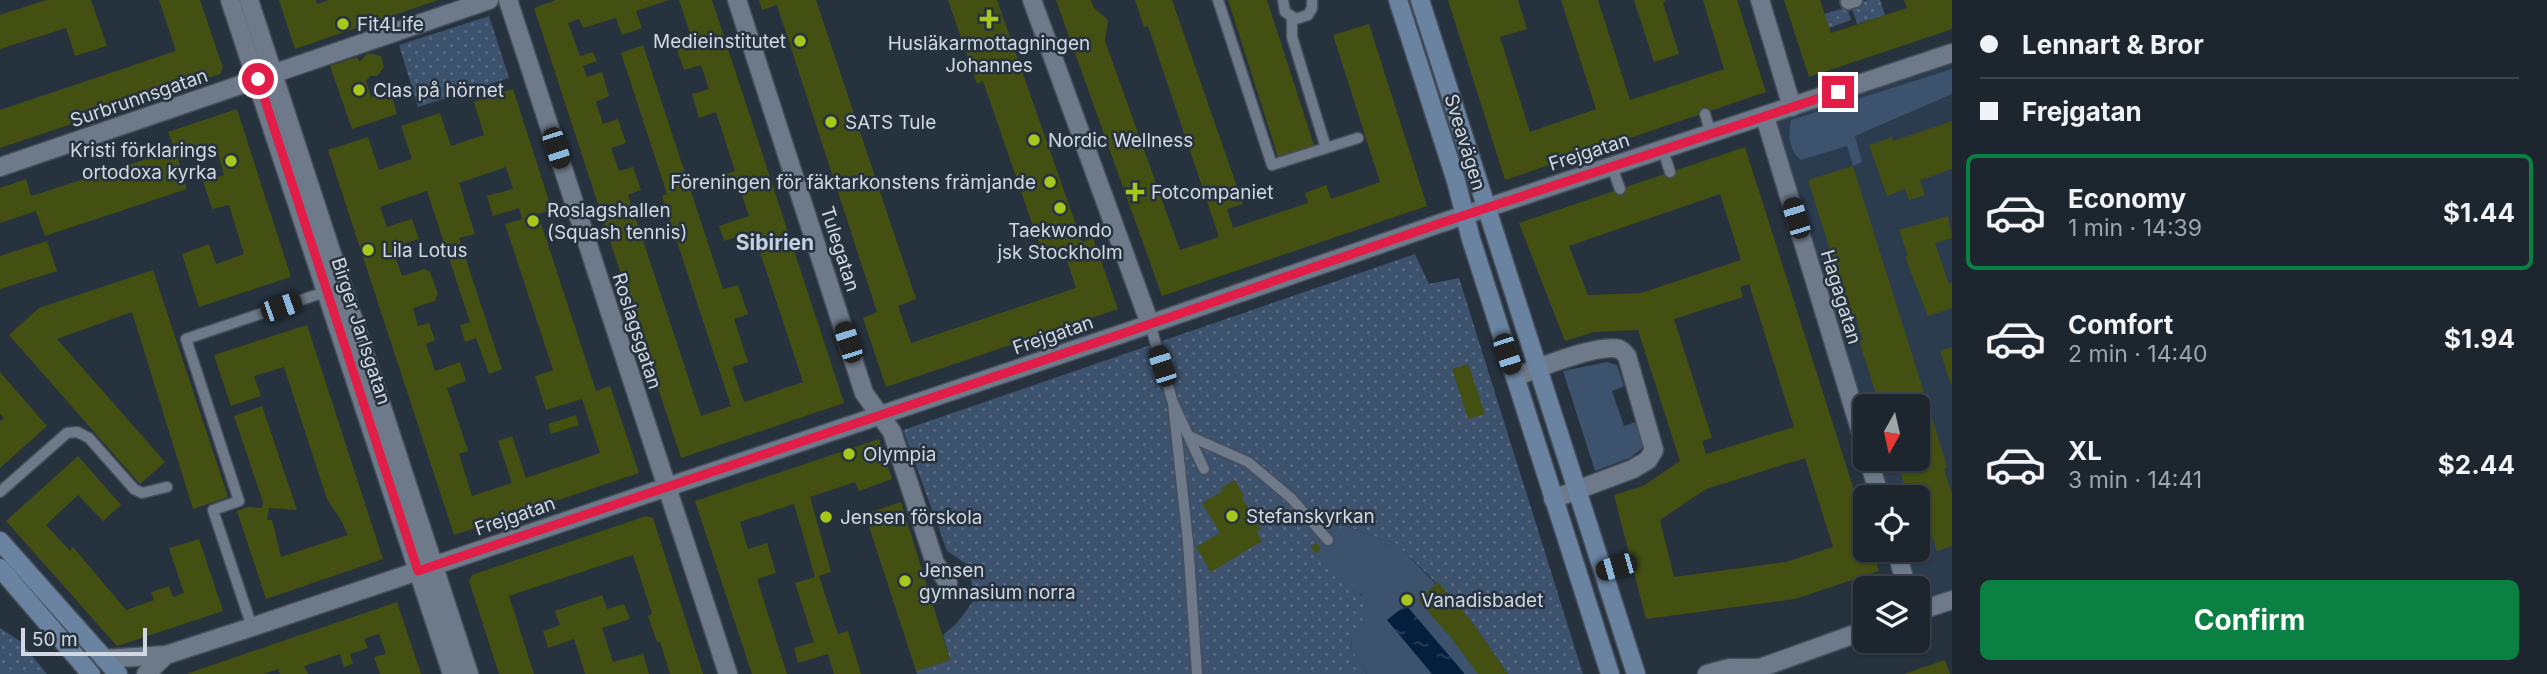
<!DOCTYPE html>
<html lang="en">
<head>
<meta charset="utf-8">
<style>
  body { margin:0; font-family:Inter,sans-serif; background:#2a323b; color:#f1f3f6; height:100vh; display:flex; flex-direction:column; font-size:26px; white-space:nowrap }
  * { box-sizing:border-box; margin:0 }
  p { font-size:23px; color:#a0a5aa }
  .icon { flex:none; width:38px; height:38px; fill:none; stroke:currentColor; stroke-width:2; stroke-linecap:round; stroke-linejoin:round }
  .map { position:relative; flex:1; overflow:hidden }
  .details { display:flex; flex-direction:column; background:#1d262f; width:595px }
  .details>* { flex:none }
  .top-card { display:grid; align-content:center; height:154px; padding:0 28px; background:#1d262f }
  .needle { width:46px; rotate:188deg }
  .buttons { position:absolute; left:1853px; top:394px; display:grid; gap:14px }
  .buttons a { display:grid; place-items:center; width:77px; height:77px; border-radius:10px; background:#1d262f; box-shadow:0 2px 5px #0004,0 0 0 2px #3b434b; font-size:35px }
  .scale { position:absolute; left:21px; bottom:18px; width:126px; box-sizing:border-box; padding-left:7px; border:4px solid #d1d8e1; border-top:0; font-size:19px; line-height:24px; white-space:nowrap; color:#d1d8e1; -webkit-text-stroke:5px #27323f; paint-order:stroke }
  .end { position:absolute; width:32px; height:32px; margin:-16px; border:9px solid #e11d48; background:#fff; box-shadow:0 0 0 4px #fff }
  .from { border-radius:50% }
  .car { position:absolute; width:21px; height:42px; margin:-21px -10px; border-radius:9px; box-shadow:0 0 5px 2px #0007; background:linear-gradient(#222 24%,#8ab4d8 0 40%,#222 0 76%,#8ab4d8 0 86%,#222 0) }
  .top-card b { display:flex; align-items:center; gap:24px; height:66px; font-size:26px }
  .top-card b+b { border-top:2px solid #3b434b }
  .top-card i { width:18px; height:18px; background:#f1f3f6 }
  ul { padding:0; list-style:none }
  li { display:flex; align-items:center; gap:21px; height:116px; margin:0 14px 10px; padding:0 14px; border:4px solid transparent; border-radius:10px }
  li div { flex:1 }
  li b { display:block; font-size:26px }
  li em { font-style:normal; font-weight:700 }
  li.on { border-color:#0b8043 }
  li>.icon { width:63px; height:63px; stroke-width:1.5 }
  .primary-button { display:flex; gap:14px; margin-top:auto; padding:14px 28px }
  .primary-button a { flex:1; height:80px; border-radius:10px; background:#0b8043; color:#fff; font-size:28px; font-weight:700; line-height:80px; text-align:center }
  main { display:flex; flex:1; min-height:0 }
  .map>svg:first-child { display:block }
  .built { fill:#2c3c4f }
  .grass { fill:#3c526d }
  .park { fill:url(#park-dots) }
  .water { fill:url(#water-ripples) }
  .building { fill:#435012; fill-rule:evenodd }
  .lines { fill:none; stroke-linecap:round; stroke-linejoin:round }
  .service-casing { stroke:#454e5a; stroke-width:13 }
  .pedestrian-casing { stroke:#454e5a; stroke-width:18 }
  .minor-casing { stroke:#454e5a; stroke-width:21 }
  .tertiary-casing { stroke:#454e5a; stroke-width:21 }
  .secondary-casing { stroke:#454e5a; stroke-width:21 }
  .service { stroke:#6e7a8a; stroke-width:10 }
  .pedestrian { stroke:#6e7a8a; stroke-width:14 }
  .minor { stroke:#6e7a8a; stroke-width:18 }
  .tertiary { stroke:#6e7a8a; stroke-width:18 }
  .secondary { stroke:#6a83a1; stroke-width:18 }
  .route { stroke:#e11d48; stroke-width:9 }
  .poi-dot { fill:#a8c71d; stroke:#27323f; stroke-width:2.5 }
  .labels { text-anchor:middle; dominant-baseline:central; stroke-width:5; stroke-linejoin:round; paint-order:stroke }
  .poi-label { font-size:19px; fill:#d1d8e1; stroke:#27323f; text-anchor:start }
  .street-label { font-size:19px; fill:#d1d8e1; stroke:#27323f }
  .neighbourhood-label { font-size:21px; font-weight:bold; fill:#c3d1e3; stroke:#27323f }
</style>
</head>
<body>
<main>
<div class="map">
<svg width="1952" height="674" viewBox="0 0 1952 674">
  <defs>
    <pattern id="park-dots" width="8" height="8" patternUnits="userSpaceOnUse" patternTransform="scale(1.75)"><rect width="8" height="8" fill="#3c526d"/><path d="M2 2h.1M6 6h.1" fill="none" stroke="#576a82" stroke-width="1.8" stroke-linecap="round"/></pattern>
    <pattern id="water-ripples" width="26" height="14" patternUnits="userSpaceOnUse" patternTransform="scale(1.75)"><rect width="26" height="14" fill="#041f3e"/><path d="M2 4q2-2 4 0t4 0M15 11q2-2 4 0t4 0" fill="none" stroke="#283f5a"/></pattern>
  </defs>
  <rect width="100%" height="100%" fill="#27323f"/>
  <polygon class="built" points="1952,49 1952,608 1918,610 1918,588 1909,588 1897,550 1918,550 1918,497 1880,497 1868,459 1918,458 1918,406 1866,406 1865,452 1756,112"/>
  <g class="grass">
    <path d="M1952,69V94L1855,136L1862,162L1853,166L1847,146L1801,160C1789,151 1788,134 1791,120Z"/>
    <polygon points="1607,362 1617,365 1624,386 1612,391 1624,426 1636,422 1644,447 1630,458 1595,471 1563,371"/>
    <polygon points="1345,526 1377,537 1390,547 1395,542 1470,619 1508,674 1367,674 1352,650 1351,635 1364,618 1362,595 1315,554 1334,531"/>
  </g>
  <g class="park">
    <polygon points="1868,0 1880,0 1885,15 1857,24 1851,5"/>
    <polygon points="1847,7 1851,20 1829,28 1824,14"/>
    <polygon points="489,16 509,78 418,107 399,45"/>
    <path d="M1415,254L1429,284L1459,278L1583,674H1508C1475,623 1440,584 1395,543L1390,547L1377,537L1346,526L1334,531L1315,554C1332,568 1373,590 1364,617C1362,623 1355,630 1351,635L1352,650L1367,674H917L916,671L950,660L943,635L957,623L974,600L969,566L947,551L903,430Z"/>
    <polygon points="0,628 20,641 47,674 0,674"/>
  </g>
  <polygon class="water" points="1406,605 1464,673 1464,674 1432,674 1387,620"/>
  <g class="building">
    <polygon points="46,0 91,0 107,46 75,56 66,28 0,49 0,15"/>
    <polygon points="159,0 200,0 223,68 220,74 0,148 0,110 176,51"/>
    <polygon points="279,0 316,0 317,4 329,0 438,0 295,49"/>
    <polygon points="556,0 669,0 636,11 642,28 622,35 616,18 583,28 579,19 568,23 580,56 593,52 597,61 583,66 587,77 602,72 609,96 596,102 603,124 618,119 626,143 611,148 619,171 633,167 641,190 628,195 701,416 731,406 662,196 667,194 621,53 643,45 723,289 738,285 748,314 734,319 748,362 732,367 744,402 803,382 753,231 724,241 719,226 749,216 737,180 723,184 720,176 735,171 716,112 699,118 692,94 709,89 701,65 684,70 676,47 693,42 679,0 712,0 844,403 681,458 534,8"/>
    <polygon points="759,0 816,0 916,299 898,306 911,343 1076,288 1063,248 1043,255 983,81 977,84 948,0 997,0 1082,242 1093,238 1118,309 886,387 863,318 877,312 777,5 762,10"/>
    <polygon points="1056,0 1091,0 1093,7 1108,20 1105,41 1180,250 1219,237 1148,26 1144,27 1135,0 1172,0 1243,204 1227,209 1233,228 1308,203 1305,193 1326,185 1331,199 1380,182 1333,35 1369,24 1427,206 1162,296"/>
    <polygon points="1228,0 1267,0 1315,148 1279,160"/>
    <polygon points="1448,0 1518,0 1527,29 1500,37 1530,132 1596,109 1561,0 1598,0 1630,100 1724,69 1703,0 1737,0 1766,92 1505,180"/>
    <polygon points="1634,0 1666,0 1663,3 1679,54 1654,62"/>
    <polygon points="1784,0 1820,0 1831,33 1907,8 1904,0 1952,0 1952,29 1809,77"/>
    <polygon points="368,53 381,56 384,67 377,76 370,76 366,81 371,97 390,91 397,114 352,129 330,66 357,57 359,62"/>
    <path d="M513,89L552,210L538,214L596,391L610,386L639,473L454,535L328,150L368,137L379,170L412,159L401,126L440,113L451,146L484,135L474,102ZM506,167L513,189L487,196L493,216L519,208L522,219L505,224L553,370L535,376L546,410L582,399L600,453L526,478L512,436L498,441L512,483L472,496L459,454L468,451L447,388L466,381L460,362L435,371L426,344L435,340L429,323L418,326L413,308L435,301L438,294L430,272L424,269L402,276L392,247L419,239L412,219L387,227L380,207L427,191L470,322L460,325L465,342L476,338L489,374L502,369L459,238L475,234L459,183Z"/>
    <polygon points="237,109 291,277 199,307 182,254 209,244 216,264 244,254 229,205 212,209 203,181 224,175 216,146 178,159 187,189 45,236 36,211 0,223 0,188 26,179 31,196 175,150 168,132"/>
    <polygon points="1952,121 1952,169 1920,180 1925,195 1909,200 1905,189 1887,196 1869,145 1892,137 1893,141"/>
    <path d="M1745,147L1866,528V550H1872L1879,571L1795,599L1646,619L1614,495L1643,486L1680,461L1638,330L1594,332L1565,341L1519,223ZM1720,194L1741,260L1641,293L1588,295L1569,246ZM1749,284L1794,427L1706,454L1702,441L1712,438L1674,319L1743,297L1740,287ZM1805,458L1833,547L1786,562L1674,577L1660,520L1706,489Z"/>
    <polygon points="1853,166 1947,466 1944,469 1952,494 1952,546 1937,551 1926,517 1918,520 1918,497 1908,497 1896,458 1918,458 1918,406 1880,406 1859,341 1863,340 1856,319 1852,320 1808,180"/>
    <polygon points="1948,216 1952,238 1935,243 1949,284 1952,283 1952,308 1928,316 1905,257 1908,256 1899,230"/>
    <polygon points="47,241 57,271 0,289 0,256"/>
    <polygon points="153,270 228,497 193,509 132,312 57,339 165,462 140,484 9,335 39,308"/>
    <polygon points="307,325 383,559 266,599 237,511 247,507 262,508 263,502 234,416 262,406 297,510 269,508 267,520 272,520 281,557 348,535 342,522 327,499 284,367 254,376 261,396 231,406 214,355"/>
    <polygon points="1952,347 1952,385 1951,385 1940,351"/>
    <polygon points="1468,364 1485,414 1468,419 1452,369"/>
    <polygon points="0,372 47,426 0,468 0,421 4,418 0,414"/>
    <polygon points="576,415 579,425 551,434 548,424"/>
    <polygon points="879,439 892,479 859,491 855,482 810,497 831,572 819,576 838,634 848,631 861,674 834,674 828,654 798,663 794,648 814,642 795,583 815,577 794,504 740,522 748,549 767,543 776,573 757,579 787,674 752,674 695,501"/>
    <polygon points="78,456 121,505 103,521 78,495 46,525 70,551 73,547 126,610 154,600 151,592 169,586 173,597 184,593 169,548 199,539 223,611 117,646 6,521"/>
    <polygon points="1235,480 1244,496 1242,498 1261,529 1256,531 1262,541 1211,572 1196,547 1220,533 1202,503 1223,491 1221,488"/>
    <polygon points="901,502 950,660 916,671 865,514"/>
    <polygon points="646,516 653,518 703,674 670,674 660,642 657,642 648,616 652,614 633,555 509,596 534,674 499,674 469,581 472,575"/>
    <polygon points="1316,543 1321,548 1316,553 1311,547"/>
    <polygon points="1438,582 1470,619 1508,674 1478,674 1448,634 1418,600"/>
    <polygon points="602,595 607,609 624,604 630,619 602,628 613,662 643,654 649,674 585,674 574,639 548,648 543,631 560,625 555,611"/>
    <polygon points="397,602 421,674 380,674 374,657 386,654 379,634 364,639 368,648 350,654 353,664 344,667 340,654 304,666 308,674 280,674 278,669 264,674 186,674"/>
    <polygon points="1945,660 1950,674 1904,674"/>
  </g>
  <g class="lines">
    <defs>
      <g id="service">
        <polyline points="1218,0 1272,165 1358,138"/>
        <polyline points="1283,0 1285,12 1296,19 1308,15 1312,8 1312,0"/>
        <polyline points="1292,18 1292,37 1326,148"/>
        <polyline points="1705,114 1711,134"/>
        <polyline points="1663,150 1670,172"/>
        <polyline points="1612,167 1620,189"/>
        <polyline points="1150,324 1173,403 1204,469"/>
        <polyline points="1173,403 1188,542 1197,674"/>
        <polyline points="1189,436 1248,462 1291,498 1328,540"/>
        <polyline points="0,492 67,433 77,432 89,438 134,489 142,493 167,487"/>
        <polyline points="1602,571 1623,565"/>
        <polyline points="252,627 213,510 239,501 186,339 325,292"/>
      </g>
      <polyline id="pedestrian" points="1848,2 1855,0"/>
      <g id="minor">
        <polyline points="508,0 728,674"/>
        <polyline points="737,0 864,393 892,432 935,563 948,583"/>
        <polyline points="1032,0 1150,324"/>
        <polyline points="1760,0 1792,107"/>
        <polyline points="1765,117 1866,449"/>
        <polyline points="0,167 489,0"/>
        <path d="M1515,377C1536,369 1598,343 1619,349C1622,350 1624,353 1627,356L1654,450L1648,460L1633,469L1553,499"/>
        <polyline points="1868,458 1880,497"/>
        <polyline points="1896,550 1907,588"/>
        <polyline points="1918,611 1952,600"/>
        <polyline points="104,659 166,655 252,627 1127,332 1441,223 1952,53"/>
        <polyline points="146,674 166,655"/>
        <polyline points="1707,674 1730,668 1760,668"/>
        <polyline points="1751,674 1760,668 1866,630"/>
      </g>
      <g id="tertiary">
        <polyline points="230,0 452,674"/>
        <polyline points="249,0 469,674"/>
      </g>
      <g id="secondary">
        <polyline points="1398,0 1456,181 1471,239 1610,674"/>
        <polyline points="1420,0 1636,674"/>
        <polyline points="0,541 118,674"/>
        <polyline points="0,568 91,674"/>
      </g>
    </defs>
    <use href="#service" class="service-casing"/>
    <use href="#pedestrian" class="pedestrian-casing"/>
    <use href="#minor" class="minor-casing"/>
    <use href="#tertiary" class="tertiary-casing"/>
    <use href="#secondary" class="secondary-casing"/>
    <use href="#service" class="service"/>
    <use href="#pedestrian" class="pedestrian"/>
    <use href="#minor" class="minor"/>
    <use href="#tertiary" class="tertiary"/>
    <use href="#secondary" class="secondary"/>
  </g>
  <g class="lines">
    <polyline class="route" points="258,79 418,571 1127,332 1441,223 1838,92"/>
  </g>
  <g class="poi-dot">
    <path d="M985.5 8.5h7v7h7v7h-7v7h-7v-7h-7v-7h7z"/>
    <circle cx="343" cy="24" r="7"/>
    <circle cx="800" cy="41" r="7"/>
    <circle cx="359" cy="90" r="7"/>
    <circle cx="831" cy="122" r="7"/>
    <circle cx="1034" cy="140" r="7"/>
    <circle cx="231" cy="161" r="7"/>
    <circle cx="1050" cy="182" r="7"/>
    <path d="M1131.5 181.5h7v7h7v7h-7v7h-7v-7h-7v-7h7z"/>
    <circle cx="1060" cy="208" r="7"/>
    <circle cx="533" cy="221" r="7"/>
    <circle cx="368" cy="250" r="7"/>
    <circle cx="849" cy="454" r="7"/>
    <circle cx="1232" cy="516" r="7"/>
    <circle cx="826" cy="517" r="7"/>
    <circle cx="905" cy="581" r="7"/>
    <circle cx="1407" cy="600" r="7"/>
  </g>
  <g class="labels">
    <g class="poi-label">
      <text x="357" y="24">Fit4Life</text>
      <text x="786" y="41" text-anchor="end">Medieinstitutet</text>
      <text x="989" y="43" text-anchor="middle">Husläkarmottagningen<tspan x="989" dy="22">Johannes</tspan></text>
      <text x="373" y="90">Clas på hörnet</text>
      <text x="845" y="122">SATS Tule</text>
      <text x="1048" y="140">Nordic Wellness</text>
      <text x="217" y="150" text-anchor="end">Kristi förklarings<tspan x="217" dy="22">ortodoxa kyrka</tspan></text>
      <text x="1036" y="182" text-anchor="end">Föreningen för fäktarkonstens främjande</text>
      <text x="1151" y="192">Fotcompaniet</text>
      <text x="547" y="210">Roslagshallen<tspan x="547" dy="22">(Squash tennis)</tspan></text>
      <text x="1060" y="230" text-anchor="middle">Taekwondo<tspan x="1060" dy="22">jsk Stockholm</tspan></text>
      <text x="382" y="250">Lila Lotus</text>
      <text x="863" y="454">Olympia</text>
      <text x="1246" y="516">Stefanskyrkan</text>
      <text x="840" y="517">Jensen förskola</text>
      <text x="919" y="570">Jensen<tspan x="919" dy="22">gymnasium norra</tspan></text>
      <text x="1421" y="600">Vanadisbadet</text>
    </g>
    <g class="street-label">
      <text transform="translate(139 98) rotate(-19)">Surbrunnsgatan</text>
      <text transform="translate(1465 142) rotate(73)">Sveavägen</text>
      <text transform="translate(1589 152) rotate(-18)">Frejgatan</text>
      <text transform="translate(840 249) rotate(72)">Tulegatan</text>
      <text transform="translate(1841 297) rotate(73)">Hagagatan</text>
      <text transform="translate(361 331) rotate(72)">Birger Jarlsgatan</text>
      <text transform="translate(637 331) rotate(72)">Roslagsgatan</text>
      <text transform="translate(1053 335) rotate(-19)">Frejgatan</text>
      <text transform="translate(515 516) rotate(-19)">Frejgatan</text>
    </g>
    <g class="neighbourhood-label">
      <text x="775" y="242">Sibirien</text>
    </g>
  </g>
</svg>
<div class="buttons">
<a><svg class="needle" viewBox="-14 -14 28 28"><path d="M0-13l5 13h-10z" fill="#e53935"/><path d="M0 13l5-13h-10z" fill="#a0a5aa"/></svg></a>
<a><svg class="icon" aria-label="locate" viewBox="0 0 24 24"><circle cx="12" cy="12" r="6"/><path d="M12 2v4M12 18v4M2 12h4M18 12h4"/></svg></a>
<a><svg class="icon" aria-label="layers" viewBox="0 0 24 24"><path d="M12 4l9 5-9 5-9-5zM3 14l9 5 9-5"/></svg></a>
</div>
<div class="scale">50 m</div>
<i class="end from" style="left:258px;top:79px"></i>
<i class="end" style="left:1838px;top:92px"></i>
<i class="car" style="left:556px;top:148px;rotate:162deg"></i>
<i class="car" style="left:1796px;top:218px;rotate:343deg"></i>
<i class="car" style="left:281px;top:307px;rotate:71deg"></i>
<i class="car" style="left:848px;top:342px;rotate:342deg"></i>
<i class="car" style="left:1507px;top:354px;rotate:162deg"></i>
<i class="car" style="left:1162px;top:366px;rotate:342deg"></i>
<i class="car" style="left:1616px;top:567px;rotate:254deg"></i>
</div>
<section class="details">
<div class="top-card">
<b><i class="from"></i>Lennart &amp; Bror</b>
<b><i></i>Frejgatan</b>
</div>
<ul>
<li class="on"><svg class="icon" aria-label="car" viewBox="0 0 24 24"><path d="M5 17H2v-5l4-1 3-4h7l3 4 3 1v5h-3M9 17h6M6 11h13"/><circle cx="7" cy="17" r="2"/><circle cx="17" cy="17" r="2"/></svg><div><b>Economy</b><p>1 min · 14:39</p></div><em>$1.44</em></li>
<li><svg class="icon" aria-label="car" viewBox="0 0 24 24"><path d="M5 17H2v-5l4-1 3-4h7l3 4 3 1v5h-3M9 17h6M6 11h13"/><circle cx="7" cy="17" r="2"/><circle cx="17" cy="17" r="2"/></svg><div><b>Comfort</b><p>2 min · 14:40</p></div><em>$1.94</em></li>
<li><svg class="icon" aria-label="car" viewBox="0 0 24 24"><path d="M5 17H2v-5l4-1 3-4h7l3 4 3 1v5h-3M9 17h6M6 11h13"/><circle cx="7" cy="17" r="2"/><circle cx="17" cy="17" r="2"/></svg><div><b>XL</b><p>3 min · 14:41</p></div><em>$2.44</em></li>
</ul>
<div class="primary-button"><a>Confirm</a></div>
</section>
</main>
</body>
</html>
